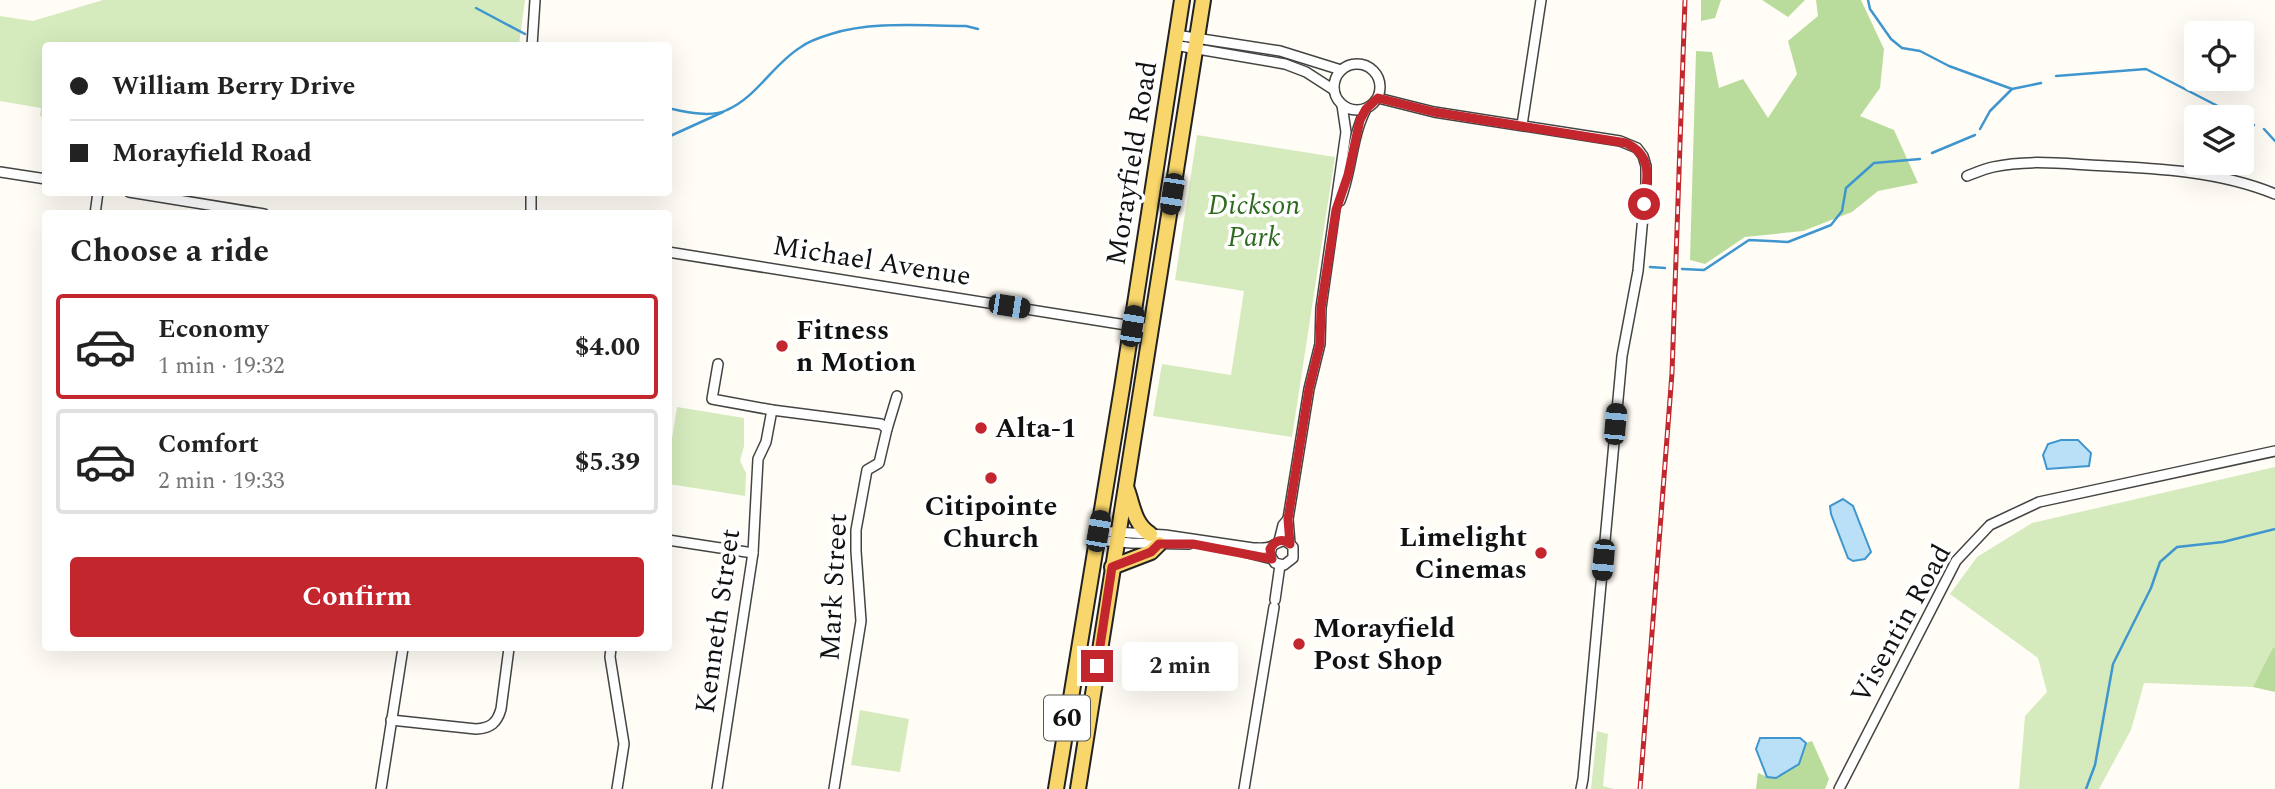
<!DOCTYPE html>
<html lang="en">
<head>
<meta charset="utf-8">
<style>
  body { margin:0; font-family:Spectral,serif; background:#f2f2f2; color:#222; height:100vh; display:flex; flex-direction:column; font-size:26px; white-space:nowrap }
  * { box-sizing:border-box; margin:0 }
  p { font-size:23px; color:#767676 }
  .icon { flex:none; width:38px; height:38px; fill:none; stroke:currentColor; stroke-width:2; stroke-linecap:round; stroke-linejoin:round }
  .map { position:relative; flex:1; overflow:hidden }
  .sheet { position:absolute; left:42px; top:210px; width:630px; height:441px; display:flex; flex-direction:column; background:#fff; border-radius:7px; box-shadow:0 7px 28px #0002 }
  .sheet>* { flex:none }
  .banner { position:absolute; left:42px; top:42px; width:630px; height:154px; border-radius:7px; box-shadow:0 7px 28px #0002; display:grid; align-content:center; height:154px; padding:0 28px; background:#fff }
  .buttons { position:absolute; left:2184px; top:21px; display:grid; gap:14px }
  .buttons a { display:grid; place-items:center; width:70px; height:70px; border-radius:7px; background:#fff; box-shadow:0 7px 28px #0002; font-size:35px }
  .end { position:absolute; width:32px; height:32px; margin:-16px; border:9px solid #c4262e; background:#fff; box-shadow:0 0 0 4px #fff }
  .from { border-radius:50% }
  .bubble { position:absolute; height:49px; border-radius:7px; background:#fff; box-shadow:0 7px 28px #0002; font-size:23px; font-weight:700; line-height:49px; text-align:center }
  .car { position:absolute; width:21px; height:42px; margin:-21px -10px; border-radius:9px; box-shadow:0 0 5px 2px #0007; background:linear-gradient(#222 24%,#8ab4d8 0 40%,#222 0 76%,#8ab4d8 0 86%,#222 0) }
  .banner b { display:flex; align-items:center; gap:24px; height:66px; font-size:26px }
  .banner b+b { border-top:2px solid #e0e0e0 }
  .banner i { width:18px; height:18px; background:#222 }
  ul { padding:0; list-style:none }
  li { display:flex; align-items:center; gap:21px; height:105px; margin:0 14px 10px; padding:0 14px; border:4px solid #e0e0e0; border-radius:7px }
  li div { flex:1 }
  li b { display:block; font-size:26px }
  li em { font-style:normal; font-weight:700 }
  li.selected { border-color:#c4262e }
  li>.icon { width:63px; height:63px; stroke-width:1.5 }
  h2 { padding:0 28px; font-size:32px; line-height:84px }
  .action { display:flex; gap:14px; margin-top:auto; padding:14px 28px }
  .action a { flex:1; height:80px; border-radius:7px; background:#c4262e; color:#fff; font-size:28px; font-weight:700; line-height:80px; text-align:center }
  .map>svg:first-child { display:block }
  .green { fill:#d5ebbd }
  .forest { fill:#b9dc9c }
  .water { fill:#b9e0f7; stroke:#3f96cf; stroke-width:2 }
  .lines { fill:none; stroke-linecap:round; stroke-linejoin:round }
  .stream { stroke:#3f96cf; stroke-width:2.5 }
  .minor-casing { stroke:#444; stroke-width:12 }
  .primary-casing { stroke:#222; stroke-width:18 }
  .minor { stroke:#fff; stroke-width:9 }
  .primary { stroke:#f9d66b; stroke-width:14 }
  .rail-casing { stroke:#c4262e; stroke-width:5 }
  .rail { stroke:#fff; stroke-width:2.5; stroke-dasharray:8; stroke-linecap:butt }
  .route { stroke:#c4262e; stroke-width:9 }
  .poi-dot { fill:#c4262e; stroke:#fff; stroke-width:2.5 }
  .labels { text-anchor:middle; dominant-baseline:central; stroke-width:7; stroke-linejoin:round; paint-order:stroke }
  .shield { fill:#fff; stroke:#585858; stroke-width:2 }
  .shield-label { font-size:26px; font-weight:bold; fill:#111 }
  .street-label { font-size:28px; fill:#111; stroke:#fff }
  .park-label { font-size:28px; font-style:italic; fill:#2f6b1f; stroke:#fff }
  .poi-label { font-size:28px; font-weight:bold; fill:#111; stroke:#fff; text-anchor:start }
</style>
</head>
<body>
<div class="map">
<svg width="2275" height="789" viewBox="0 0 2275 789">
  <rect width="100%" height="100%" fill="#fffdf5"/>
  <g class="green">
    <polygon points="103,0 525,0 519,45 46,46 45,117 40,116 41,108 0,101 0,16 33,21"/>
    <polygon points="1197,135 1335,157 1292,437 1153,416 1162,364 1231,375 1244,291 1175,280"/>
    <polygon points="677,407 744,418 744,446 740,461 746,473 745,496 669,484 669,458"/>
    <polygon points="2275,467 2275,647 2253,687 2144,683 2131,730 2099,789 2019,789 2025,716 2047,692 2038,658 1950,594 1977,557 2032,523"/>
    <polygon points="860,710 909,719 900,772 851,765"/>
    <polygon points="1597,731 1608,734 1603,786 1614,789 1591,789"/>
  </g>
  <g class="forest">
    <polygon points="1701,0 1721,0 1715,18 1701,21"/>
    <polygon points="1762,0 1805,0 1788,17"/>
    <polygon points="1816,0 1861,0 1884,49 1880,88 1860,116 1894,130 1918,183 1878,191 1852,212 1803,231 1745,237 1705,264 1690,260 1696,51 1712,52 1719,88 1743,79 1768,118 1797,74 1788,41 1818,16"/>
    <polygon points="2275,647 2275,692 2253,687 2273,648"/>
    <path d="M1812,741L1829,779L1825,789H1756L1758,773C1777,782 1783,774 1799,764L1806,743Z"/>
  </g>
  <g class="water">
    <polygon points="2061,440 2078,440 2091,453 2089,466 2047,469 2043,455 2048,444"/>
    <polygon points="1843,499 1853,506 1871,552 1865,559 1853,561 1848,558 1831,514 1830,506"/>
    <polygon points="1760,738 1800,738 1806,743 1799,764 1776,778 1767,777 1756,749"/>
  </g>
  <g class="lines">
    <g class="stream">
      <polyline points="1868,0 1870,9 1891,39 1902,48 1920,51 1949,66 2012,89 2041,83"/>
      <polyline points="476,8 525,34"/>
      <polyline points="544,45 545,46"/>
      <polyline points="2056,76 2146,69 2239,117"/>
      <path d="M668,108C686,112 711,118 727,110C758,96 773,64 801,47C809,41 821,37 831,34C873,21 922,26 966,26L978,29"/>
      <polyline points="2242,119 2254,125"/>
      <polyline points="1980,129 1990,111 2012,89"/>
      <polyline points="2264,129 2275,141"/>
      <polyline points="668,137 723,112"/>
      <polyline points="1932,153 1975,135"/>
      <polyline points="1650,267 1665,268"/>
      <polyline points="1682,269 1704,270 1749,240 1788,242 1831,225 1842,211 1846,188 1874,163 1920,159"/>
      <polyline points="2086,789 2095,765 2113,664 2151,588 2160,562 2177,547 2223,542 2275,529"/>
    </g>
    <defs>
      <g id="minor">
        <polyline points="1176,35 1280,51 1341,70"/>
        <polyline points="1174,45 1285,64 1306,72 1334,90"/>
        <polyline points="532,46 535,0"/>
        <circle cx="1357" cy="87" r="23"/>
        <polyline points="1378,98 1434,112 1620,141 1637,148 1643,156 1646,166 1646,183 1638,271 1622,356 1583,779 1581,789"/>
        <polyline points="1522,125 1541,0"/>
        <polyline points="0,172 46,179"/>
        <path d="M1967,176C1975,173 1984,169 1993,167C2024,160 2057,163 2089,165C2151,168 2217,170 2275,194"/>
        <polyline points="129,192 264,214"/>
        <path d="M1340,201C1352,171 1351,138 1366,109"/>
        <polyline points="95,214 98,192"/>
        <polyline points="531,214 531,192"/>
        <polyline points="668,252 1151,329"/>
        <polyline points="718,364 712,399 772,410 881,424 887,429 879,463 867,470 856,530 856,551 861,621 834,789"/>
        <polyline points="887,429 897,396"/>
        <path d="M1098,531L1165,535L1253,548C1259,548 1267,549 1272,546C1281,541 1284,538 1293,547V558L1284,565L1275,563L1270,555L1272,546"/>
        <polyline points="668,540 753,553"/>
        <polyline points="1096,540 1131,543 1189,544"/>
        <polyline points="1279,541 1283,525 1288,519"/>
        <polyline points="1290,544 1288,519 1309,389 1320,344 1321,308 1346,132 1342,105"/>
        <polyline points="1244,552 1272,559"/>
        <polyline points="1275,600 1280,565"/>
        <polyline points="611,648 610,657 624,744 617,789"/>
        <path d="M391,720L476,729C491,728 497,723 501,709L509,648"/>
        <polyline points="381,789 403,648"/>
        <polyline points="717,789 753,553 758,459 766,442 772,410"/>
        <polyline points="1244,789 1274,607"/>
        <polyline points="1839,789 1956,561 1990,525 2039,502 2275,451"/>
      </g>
      <g id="primary">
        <path d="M1126,487C1133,504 1133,523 1150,534"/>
        <polyline points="1112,567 1151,552 1159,544"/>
        <polyline points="1056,789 1122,388 1182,0"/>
        <polyline points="1078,789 1203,0"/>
      </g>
    </defs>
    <use href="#minor" class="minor-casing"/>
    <use href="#primary" class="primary-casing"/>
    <use href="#minor" class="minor"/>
    <use href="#primary" class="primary"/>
    <defs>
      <polyline id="rail" points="1640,789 1672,373 1685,0"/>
    </defs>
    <use href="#rail" class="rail-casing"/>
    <use href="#rail" class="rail"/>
  </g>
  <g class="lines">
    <path class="route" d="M1097,666L1112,567L1151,552L1159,544H1193L1272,559L1270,549C1275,540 1282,538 1290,544L1288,519L1309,389L1320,344L1321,308L1336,210L1348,175L1360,120L1366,109L1378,98L1434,112L1626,143C1654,156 1647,179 1644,204"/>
  </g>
  <g class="poi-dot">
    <circle cx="782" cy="346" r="7"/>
    <circle cx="981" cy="428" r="7"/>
    <circle cx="991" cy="478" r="7"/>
    <circle cx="1541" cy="553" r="7"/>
    <circle cx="1299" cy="644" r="7"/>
  </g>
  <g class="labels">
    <rect class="shield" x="1044" y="695.5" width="46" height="45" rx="5"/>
    <g class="shield-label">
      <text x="1067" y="718">60</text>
    </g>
    <g class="street-label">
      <text transform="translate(1132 163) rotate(-81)">Morayfield Road</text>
      <text transform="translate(872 261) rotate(9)">Michael Avenue</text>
      <text transform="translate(834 587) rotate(-87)">Mark Street</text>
      <text transform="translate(718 621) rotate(-82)">Kenneth Street</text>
      <text transform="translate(1901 624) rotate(-61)">Visentin Road</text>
    </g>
    <g class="park-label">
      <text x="1254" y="205">Dickson<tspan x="1254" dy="32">Park</tspan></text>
    </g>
    <g class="poi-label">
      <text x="796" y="330">Fitness<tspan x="796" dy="32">n Motion</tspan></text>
      <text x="995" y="428">Alta-1</text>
      <text x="991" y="506" text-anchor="middle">Citipointe<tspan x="991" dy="32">Church</tspan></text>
      <text x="1527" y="537" text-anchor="end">Limelight<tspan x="1527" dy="32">Cinemas</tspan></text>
      <text x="1313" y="628">Morayfield<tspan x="1313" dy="32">Post Shop</tspan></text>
    </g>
  </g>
</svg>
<div class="buttons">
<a><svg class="icon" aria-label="locate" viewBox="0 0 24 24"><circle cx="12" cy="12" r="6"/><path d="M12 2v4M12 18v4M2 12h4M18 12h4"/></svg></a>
<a><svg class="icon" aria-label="layers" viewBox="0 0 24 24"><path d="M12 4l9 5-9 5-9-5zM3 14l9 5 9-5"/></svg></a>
</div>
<i class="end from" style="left:1644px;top:204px"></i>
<i class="end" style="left:1097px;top:666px"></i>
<div class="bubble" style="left:1122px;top:642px;width:116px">2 min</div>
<i class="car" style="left:1172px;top:194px;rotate:189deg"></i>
<i class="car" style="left:1009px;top:306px;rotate:99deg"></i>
<i class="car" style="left:1132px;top:326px;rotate:9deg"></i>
<i class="car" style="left:1615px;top:424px;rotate:5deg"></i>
<i class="car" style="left:1098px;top:531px;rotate:10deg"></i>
<i class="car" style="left:1603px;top:560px;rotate:185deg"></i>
<div class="banner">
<b><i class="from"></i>William Berry Drive</b>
<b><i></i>Morayfield Road</b>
</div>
<section class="sheet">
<h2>Choose a ride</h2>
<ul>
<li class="selected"><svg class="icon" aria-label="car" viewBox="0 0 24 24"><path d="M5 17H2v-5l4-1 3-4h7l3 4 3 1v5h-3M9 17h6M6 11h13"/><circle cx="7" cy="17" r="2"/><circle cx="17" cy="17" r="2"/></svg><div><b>Economy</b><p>1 min · 19:32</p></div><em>$4.00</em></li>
<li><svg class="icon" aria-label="car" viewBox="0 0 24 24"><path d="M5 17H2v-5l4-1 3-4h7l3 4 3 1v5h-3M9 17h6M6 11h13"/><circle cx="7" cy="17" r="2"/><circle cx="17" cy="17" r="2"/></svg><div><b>Comfort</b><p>2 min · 19:33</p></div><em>$5.39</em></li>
</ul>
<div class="action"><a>Confirm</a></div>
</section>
</div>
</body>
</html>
